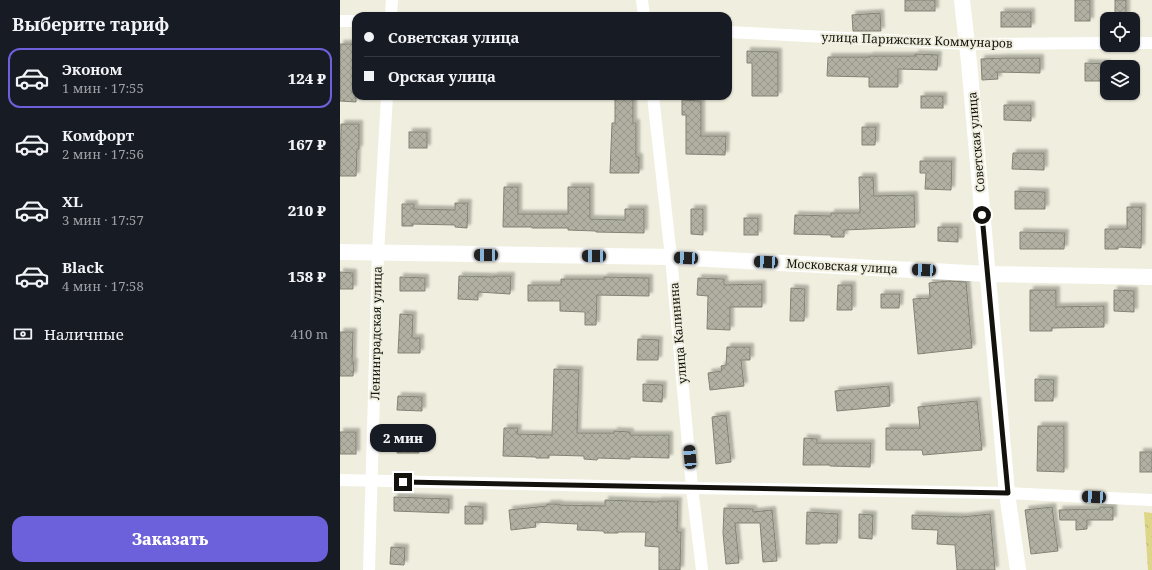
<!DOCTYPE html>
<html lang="ru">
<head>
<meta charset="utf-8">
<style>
  body { margin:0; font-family:"Noto Serif",serif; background:#242831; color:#f1f3f6; height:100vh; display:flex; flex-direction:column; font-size:15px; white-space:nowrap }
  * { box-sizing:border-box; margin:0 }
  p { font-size:13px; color:#9ea1a6 }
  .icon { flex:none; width:22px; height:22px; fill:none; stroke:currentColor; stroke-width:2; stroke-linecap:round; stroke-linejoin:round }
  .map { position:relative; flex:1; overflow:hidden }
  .side { display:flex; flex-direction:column; background:#171b24; width:340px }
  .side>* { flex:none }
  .banner { position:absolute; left:12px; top:12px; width:380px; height:88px; border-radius:12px; box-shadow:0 1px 3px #0004; display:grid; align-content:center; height:88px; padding:0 12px; background:#171b24 }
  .controls { position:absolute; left:760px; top:12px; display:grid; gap:8px }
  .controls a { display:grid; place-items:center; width:40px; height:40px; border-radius:8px; background:#171b24; box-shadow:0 1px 3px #0004; font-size:20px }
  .end { position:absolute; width:18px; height:18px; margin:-9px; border:5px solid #13120d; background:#fff; box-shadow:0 0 0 2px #fff }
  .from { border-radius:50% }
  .bubble { position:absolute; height:28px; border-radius:12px; background:#171b24; box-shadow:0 1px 3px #0004; font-size:13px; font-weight:800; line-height:28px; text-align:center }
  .car { position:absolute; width:12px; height:24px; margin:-12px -6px; border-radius:5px; box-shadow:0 0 3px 1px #0007; background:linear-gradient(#222 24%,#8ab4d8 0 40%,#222 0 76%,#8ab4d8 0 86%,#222 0) }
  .banner b { display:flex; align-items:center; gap:14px; height:38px; font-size:15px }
  .banner b+b { border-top:1px solid #363941 }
  .banner i { width:10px; height:10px; background:#f1f3f6 }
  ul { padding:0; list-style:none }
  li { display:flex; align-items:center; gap:12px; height:60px; margin:0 8px 6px; padding:0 4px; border:2px solid transparent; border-radius:12px }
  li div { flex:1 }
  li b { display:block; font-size:15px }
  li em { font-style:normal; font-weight:800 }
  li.on { border-color:#6c61db }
  li>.icon { width:36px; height:36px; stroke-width:1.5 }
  h2 { padding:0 12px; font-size:18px; line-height:48px }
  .pay { display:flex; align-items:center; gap:10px; height:44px; padding:0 12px; font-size:15px }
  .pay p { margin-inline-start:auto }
  .button { display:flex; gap:8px; margin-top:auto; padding:8px 12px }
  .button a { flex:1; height:46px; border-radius:12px; background:#6c61db; color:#fff; font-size:16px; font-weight:800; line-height:46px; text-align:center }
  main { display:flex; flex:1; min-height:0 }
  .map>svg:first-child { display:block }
  .park { fill:url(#park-crowns) }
  .building { fill:url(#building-cross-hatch); stroke:#838274; filter:url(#shadow) }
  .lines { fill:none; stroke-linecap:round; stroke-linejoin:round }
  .street { stroke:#fff; stroke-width:12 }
  .secondary { stroke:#fff; stroke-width:16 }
  .route { stroke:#13120d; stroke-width:5 }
  .labels { text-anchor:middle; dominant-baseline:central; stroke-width:4; stroke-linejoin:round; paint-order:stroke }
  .street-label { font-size:12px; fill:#13120d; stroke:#f0efdf }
</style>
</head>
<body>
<main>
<section class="side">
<h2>Выберите тариф</h2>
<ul>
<li class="on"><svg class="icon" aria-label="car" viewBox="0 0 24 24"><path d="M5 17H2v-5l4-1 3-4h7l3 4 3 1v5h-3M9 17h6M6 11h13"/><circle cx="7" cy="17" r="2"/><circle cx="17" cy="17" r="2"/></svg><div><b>Эконом</b><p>1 мин · 17:55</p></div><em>124 ₽</em></li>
<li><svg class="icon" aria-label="car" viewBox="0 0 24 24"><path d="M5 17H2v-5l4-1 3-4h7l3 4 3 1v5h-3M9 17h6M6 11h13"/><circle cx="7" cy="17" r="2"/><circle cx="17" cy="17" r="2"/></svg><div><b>Комфорт</b><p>2 мин · 17:56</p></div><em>167 ₽</em></li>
<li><svg class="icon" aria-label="car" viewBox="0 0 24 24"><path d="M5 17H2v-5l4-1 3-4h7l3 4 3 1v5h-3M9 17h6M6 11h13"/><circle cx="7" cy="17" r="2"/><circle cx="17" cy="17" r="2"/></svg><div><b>XL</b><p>3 мин · 17:57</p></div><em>210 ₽</em></li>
<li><svg class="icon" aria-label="car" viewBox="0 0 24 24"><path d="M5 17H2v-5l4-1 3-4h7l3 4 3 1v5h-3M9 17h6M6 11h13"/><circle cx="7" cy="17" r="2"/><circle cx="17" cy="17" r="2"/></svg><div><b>Black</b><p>4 мин · 17:58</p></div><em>158 ₽</em></li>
</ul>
<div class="pay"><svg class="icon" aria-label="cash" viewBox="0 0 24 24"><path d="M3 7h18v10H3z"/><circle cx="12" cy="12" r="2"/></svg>Наличные<p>410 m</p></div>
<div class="button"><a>Заказать</a></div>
</section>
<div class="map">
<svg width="812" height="570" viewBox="0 0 812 570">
  <defs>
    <pattern id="park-crowns" width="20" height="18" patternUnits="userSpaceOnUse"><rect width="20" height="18" fill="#ddd587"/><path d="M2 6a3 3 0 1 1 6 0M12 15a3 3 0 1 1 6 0" fill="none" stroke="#bdb673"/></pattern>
    <pattern id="building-cross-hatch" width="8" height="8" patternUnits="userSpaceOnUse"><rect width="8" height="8" fill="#b1b0a2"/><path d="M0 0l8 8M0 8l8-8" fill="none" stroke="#97968a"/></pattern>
    <filter id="shadow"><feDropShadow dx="3.5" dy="-3.5" stdDeviation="1" flood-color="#0004"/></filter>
  </defs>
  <rect width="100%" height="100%" fill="#f0efdf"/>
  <polygon class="park" points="804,512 812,513 812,570 808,570"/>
  <g class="building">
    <rect x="565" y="0" width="30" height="11"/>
    <rect x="735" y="0" width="15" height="21"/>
    <rect x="775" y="0" width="11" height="16"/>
    <rect x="661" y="12" width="30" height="15"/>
    <polygon points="540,13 541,31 513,31 512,15"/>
    <polygon points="0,44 15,44 15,89 16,89 16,102 0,101"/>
    <polygon points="407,51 438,52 438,96 412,96 412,63 407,63"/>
    <polygon points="575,54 598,55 597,70 558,69 558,87 529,87 529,77 487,76 488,57 529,57 529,56 575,56"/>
    <polygon points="666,58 700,58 700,73 657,72 658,79 642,80 641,59"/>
    <polygon points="745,63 767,64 767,81 745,81"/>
    <polygon points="275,96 293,97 293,123 296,123 296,157 299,157 299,173 270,173 272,123 275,123"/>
    <rect x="581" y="96" width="22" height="12"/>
    <polygon points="342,100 361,101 361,136 386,136 385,155 346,154 346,115 342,115"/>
    <polygon points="664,105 691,105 691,121 664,120"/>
    <polygon points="1,124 19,124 19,149 17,149 16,176 0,176"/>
    <polygon points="522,127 536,127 535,145 522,145"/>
    <rect x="69" y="132" width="18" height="16"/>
    <polygon points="673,153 704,153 704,170 672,169"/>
    <polygon points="580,161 612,161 611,190 585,189 586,173 580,173"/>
    <polygon points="519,177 533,177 534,196 574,195 575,227 504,230 504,237 491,237 491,235 454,234 455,215 491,216 491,213 520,213"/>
    <polygon points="164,187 178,187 178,214 228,214 228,187 250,187 250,219 285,220 285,209 304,209 304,233 256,232 256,231 228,230 228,228 192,228 192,227 163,227"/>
    <polygon points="675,191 705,192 705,209 675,209"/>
    <polygon points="115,203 128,203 127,228 115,227 115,225 73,224 73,226 62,226 62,204 74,204 74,209 115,210"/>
    <polygon points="787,207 802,207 801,248 778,247 778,249 765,249 765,229 787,229"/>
    <polygon points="351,209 363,209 363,235 351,234"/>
    <rect x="404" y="218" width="14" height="17"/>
    <polygon points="598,227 618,227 618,242 598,241"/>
    <polygon points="680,232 725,233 724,249 680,249"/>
    <polygon points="0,272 13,273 13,289 0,289"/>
    <polygon points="119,276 154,277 154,276 171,276 170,294 138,292 138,300 118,299"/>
    <polygon points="60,277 85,278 85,291 60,291"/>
    <polygon points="264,277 309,278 309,296 257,295 256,325 245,325 245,312 220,311 220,301 188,301 188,285 221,285 221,279 264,279"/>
    <polygon points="358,278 384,279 384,285 422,284 422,307 390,307 390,330 367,329 368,296 357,295"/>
    <polygon points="609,281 626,282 632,348 578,354 573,299 590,298 589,283"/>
    <polygon points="498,285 512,285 512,310 497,310"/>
    <polygon points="451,288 465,289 464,321 450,321"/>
    <polygon points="690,290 716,290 716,307 764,306 764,327 712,328 712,331 690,331"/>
    <polygon points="774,290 794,291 794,312 774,311"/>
    <polygon points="541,294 560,294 559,308 541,308"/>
    <polygon points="60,314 73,315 72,338 80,338 80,353 58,353"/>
    <polygon points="0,332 13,332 12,362 14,362 13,376 0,376"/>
    <polygon points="298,339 319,340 318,360 297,360"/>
    <polygon points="387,347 410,347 410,360 401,360 404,386 370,390 368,373 382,371 381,366 386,365"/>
    <polygon points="214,369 239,370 237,433 274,433 274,431 290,432 290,435 329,435 329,458 290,457 290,459 258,458 257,460 244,459 244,456 209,455 209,458 196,458 196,457 163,456 164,428 178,428 177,434 212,435"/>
    <polygon points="695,379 714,380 713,401 695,401"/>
    <polygon points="303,384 323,385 322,402 303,401"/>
    <polygon points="549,386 550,406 497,411 495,391"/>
    <polygon points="58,396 82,397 82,411 57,410"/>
    <polygon points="637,401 642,450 583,455 582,450 546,450 546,428 580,428 578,407"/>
    <polygon points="386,415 391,462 376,464 372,417"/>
    <polygon points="698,426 724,426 724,472 697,471"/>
    <rect x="0" y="432" width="16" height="22"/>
    <polygon points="58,433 80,433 79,453 57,453"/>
    <polygon points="464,438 477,439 477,443 531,443 530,467 490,466 490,465 463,465"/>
    <rect x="800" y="452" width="12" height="20"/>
    <polygon points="54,497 109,499 109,513 54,511"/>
    <polygon points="265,500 318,502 318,501 338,501 337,532 341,532 340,570 319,570 319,547 305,546 306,532 278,532 278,533 264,533 264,531 237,530 238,524 195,522 196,527 171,530 169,510 207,506 207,504 219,504 219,505 265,506"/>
    <polygon points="125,506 143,507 143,524 125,524"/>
    <polygon points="712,507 718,551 691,554 685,510"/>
    <polygon points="760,507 773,507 773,520 747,520 747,529 736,530 736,520 720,520 719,510 760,509"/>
    <polygon points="384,508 413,509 413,512 432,510 437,561 423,562 420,523 395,523 399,563 386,564 383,533"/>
    <polygon points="467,512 498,514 497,543 480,543 480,544 466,544"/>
    <polygon points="519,514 533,515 532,539 519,538"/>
    <polygon points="650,514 655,570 617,570 615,545 597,544 598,530 572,529 572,515 622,517"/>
    <polygon points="51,547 65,548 64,565 50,564"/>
  </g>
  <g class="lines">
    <g class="street">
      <polyline points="302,0 304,16"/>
      <polyline points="51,16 52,0"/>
      <polyline points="0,21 16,21"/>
      <polyline points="388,32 627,44 767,43"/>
      <polyline points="793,43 812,43"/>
      <polyline points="313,96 331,257 352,488 362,570"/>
      <polyline points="0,480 352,488 667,493 812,500"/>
      <polyline points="29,570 38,253 47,96"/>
    </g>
    <g class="secondary">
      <polyline points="622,0 629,62 667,493 678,570"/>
      <polyline points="0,252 331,257 647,274 812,277"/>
    </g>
  </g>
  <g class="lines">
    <polyline class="route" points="63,482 668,493 642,215"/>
  </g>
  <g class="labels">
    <g class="street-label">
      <text transform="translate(577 40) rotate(2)">улица Парижских Коммунаров</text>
      <text transform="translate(636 142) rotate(-95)">Советская улица</text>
      <text transform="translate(502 266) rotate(3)">Московская улица</text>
      <text transform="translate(36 333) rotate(-89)">Ленинградская улица</text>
      <text transform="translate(338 333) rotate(-95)">улица Калинина</text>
    </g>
  </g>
</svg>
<div class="controls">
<a><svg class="icon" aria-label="locate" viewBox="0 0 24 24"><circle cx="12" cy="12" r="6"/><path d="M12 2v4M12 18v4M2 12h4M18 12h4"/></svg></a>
<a><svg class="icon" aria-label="layers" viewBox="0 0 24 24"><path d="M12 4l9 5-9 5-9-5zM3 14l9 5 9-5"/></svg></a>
</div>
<i class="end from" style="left:642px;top:215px"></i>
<i class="end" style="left:63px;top:482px"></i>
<div class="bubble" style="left:30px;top:424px;width:66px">2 мин</div>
<i class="car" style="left:146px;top:255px;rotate:271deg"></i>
<i class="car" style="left:254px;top:256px;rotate:271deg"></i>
<i class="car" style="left:346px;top:258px;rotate:273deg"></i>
<i class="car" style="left:426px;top:262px;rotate:273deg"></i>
<i class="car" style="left:584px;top:270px;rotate:273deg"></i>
<i class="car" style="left:350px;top:457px;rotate:355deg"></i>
<i class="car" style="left:754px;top:497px;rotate:273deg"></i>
<div class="banner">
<b><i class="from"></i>Советская улица</b>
<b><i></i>Орская улица</b>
</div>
</div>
</main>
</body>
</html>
